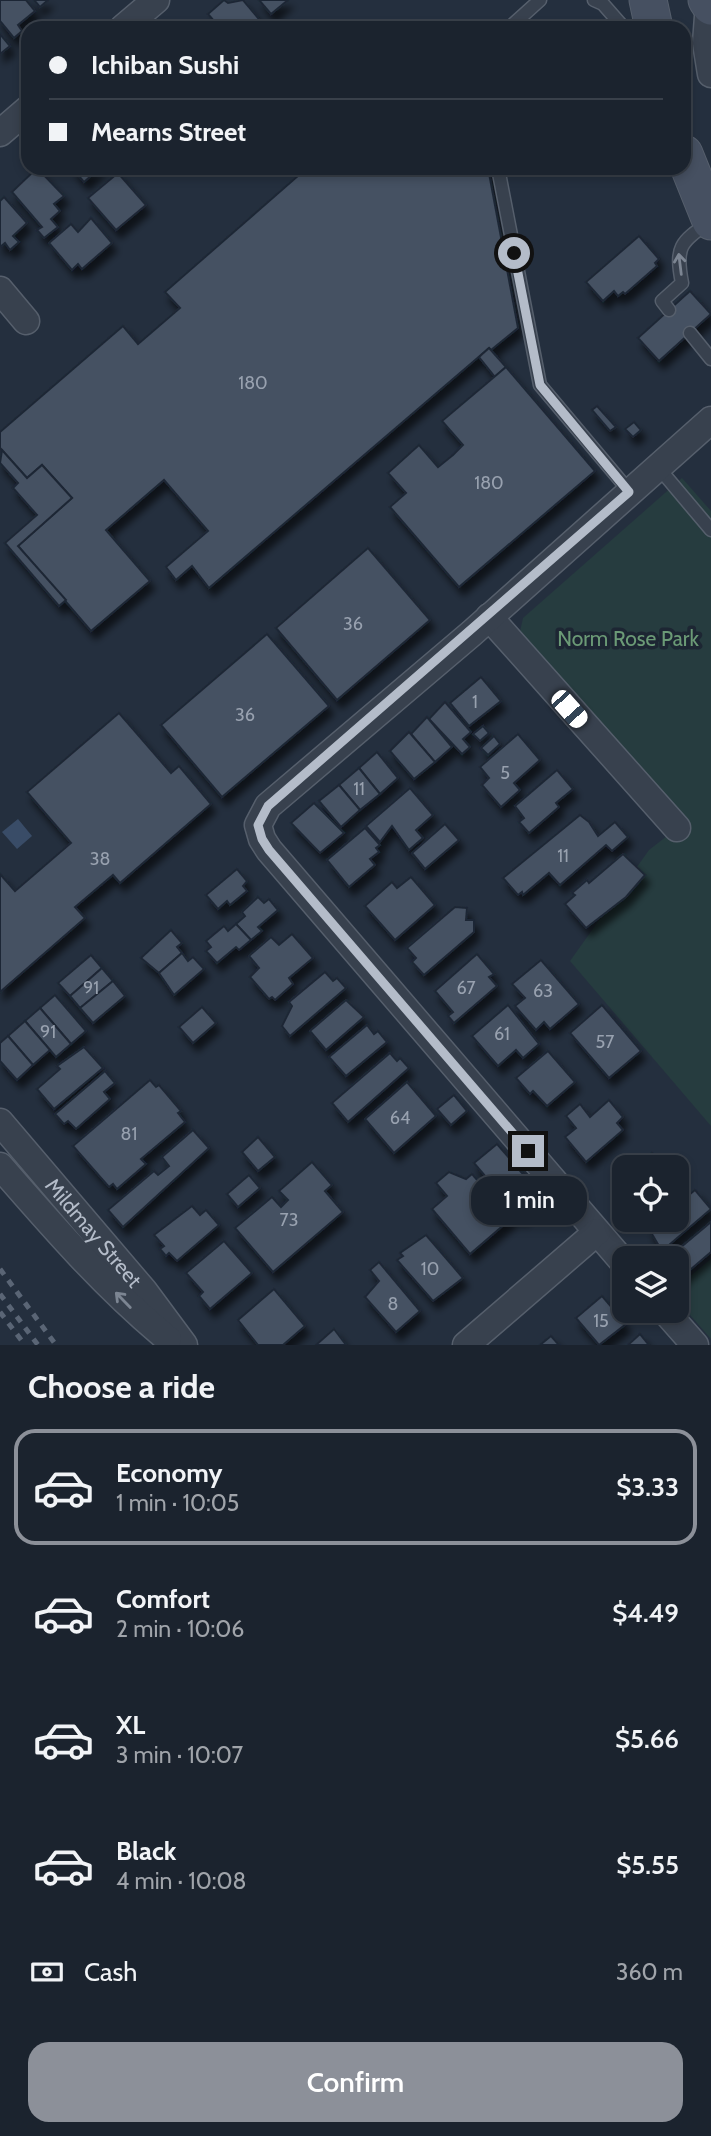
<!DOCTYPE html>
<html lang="en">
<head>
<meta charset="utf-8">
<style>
  body { margin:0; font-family:Cabin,sans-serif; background:#282f3a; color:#f1f3f6; height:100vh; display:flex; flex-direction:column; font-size:26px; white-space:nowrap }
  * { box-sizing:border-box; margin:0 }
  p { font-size:23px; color:#a0a4aa }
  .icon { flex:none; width:38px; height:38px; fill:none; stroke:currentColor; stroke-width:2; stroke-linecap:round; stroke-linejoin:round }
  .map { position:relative; height:1345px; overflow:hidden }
  .details { display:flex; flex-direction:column; background:#1b232e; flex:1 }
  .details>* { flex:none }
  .banner { position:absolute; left:21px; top:21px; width:670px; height:154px; border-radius:21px; box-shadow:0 4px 10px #0003,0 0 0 2px #39404a; display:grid; align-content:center; height:154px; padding:0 28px; background:#1b232e }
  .buttons { position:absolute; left:612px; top:1155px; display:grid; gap:14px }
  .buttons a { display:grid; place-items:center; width:77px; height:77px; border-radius:14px; background:#1b232e; box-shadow:0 4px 10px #0003,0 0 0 2px #39404a; font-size:35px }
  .end { position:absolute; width:32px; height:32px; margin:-16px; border:9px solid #b4bcc9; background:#111; box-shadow:0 0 0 4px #111 }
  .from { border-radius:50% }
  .bubble { position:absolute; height:49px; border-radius:21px; background:#1b232e; box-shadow:0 4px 10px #0003,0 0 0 2px #39404a; font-size:23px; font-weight:600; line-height:49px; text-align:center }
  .car { position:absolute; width:21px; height:42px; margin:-21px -10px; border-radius:9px; box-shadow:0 0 5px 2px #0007; background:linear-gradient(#fff 24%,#345 0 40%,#fff 0 76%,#345 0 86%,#fff 0) }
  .banner b { display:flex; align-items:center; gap:24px; height:66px; font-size:26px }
  .banner b+b { border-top:2px solid #39404a }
  .banner i { width:18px; height:18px; background:#f1f3f6 }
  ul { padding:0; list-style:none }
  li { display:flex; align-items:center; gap:21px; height:116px; margin:0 14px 10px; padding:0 14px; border:4px solid transparent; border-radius:21px }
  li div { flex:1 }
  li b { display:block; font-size:26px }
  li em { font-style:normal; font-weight:600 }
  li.on { border-color:#8c9099 }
  li>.icon { width:63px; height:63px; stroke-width:1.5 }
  h2 { padding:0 28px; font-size:32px; line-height:84px }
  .pay { display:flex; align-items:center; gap:18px; height:77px; padding:0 28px; font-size:26px }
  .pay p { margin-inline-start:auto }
  .action { display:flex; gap:14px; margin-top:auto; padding:14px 28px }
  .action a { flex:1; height:80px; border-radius:21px; background:#8c9099; color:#fff; font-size:28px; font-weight:600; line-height:80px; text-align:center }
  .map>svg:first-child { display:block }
  .green { fill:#263c3f }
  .water { fill:#394c67 }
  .building { fill:#455162; stroke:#1f2835; stroke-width:2; filter:url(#shadow) }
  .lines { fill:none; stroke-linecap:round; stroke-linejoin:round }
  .service-casing { stroke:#565f6c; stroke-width:15 }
  .minor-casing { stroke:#565f6c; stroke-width:29 }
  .secondary-casing { stroke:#565f6c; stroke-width:39 }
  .service { stroke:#38414e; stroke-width:12 }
  .minor { stroke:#38414e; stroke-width:26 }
  .secondary { stroke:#465061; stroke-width:37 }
  .rail { stroke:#5a6575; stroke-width:5; stroke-dasharray:7 7; stroke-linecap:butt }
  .oneway { stroke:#7c8592 }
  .route { stroke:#b4bcc9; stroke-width:9 }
  .labels { text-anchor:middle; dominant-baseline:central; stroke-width:7; stroke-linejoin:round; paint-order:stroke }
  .number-label { font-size:18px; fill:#98a1af }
  .park-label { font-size:21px; fill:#6b9a76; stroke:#1d2633 }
  .street-label { font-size:21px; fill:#b4bcc9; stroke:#1d2633 }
</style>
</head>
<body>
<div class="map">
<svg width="711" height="1345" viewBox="0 0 711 1345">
  <defs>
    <filter id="shadow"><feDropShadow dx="4.5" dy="8" stdDeviation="3.5" flood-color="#0009"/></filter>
  </defs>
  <rect width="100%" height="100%" fill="#242f3e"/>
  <g class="green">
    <polygon points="682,478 711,511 711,1126 570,961 649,850 676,829 519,636 523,618"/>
    <polygon points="711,1259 711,1339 677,1300 677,1287"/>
  </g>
  <polygon class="water" points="18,819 32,836 17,849 2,832"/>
  <g class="building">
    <polygon points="0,0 26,0 35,11 18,25 22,31 14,38 0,21"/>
    <polygon points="34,0 48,0 40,7"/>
    <polygon points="224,0 228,3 243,0 264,25 260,28 220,28 208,14"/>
    <polygon points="259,0 288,0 271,14"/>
    <polygon points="0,34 10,46 0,54"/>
    <polygon points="37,168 64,196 54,204 60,211 51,219 58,227 44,238 37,230 42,227 12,192"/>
    <polygon points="72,168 100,168 84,182"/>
    <polygon points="307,168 488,168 518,328 491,350 489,348 209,588 192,566 176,580 166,567 208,531 164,480 106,530 150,581 91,631 18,546 72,498 42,465 27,478 0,448 0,432 123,326 138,344 180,308 165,292"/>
    <polygon points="118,173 146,205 116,230 88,198"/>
    <polygon points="4,197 27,223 13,236 19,242 10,250 5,243 0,247 0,201"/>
    <polygon points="91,218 112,243 82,269 78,264 72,270 49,243 71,224 78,232"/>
    <polygon points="639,236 659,259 655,263 657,266 625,294 623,292 618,296 614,291 603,301 586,282"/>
    <polygon points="690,291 711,314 659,361 638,338"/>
    <polygon points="489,348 506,367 495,377 479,357"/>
    <polygon points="506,367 595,471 459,587 390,507 406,493 388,473 419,445 438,467 453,455 463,445 442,421"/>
    <polygon points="597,406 616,427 610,431 592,410"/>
    <polygon points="634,422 641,430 633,437 625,429"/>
    <polygon points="2,450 27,478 42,465 72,498 18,546 66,600 59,606 5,543 37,515 13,488 18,483 0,463"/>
    <polygon points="368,548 430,620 337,700 276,628"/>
    <polygon points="267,634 329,706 222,797 161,725"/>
    <polygon points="481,677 501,701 469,726 450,703"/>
    <polygon points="445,702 471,732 463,739 470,747 462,754 429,719"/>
    <polygon points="119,713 171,773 179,766 211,804 120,883 113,875 75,907 85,918 0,992 0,874 15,891 71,843 27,792"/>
    <polygon points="427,717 452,747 435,762 411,734"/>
    <polygon points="483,726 489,733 480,741 473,734"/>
    <polygon points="409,732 435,762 414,779 390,751"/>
    <polygon points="518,734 540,760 514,783 520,790 501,807 482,785 489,778 480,767"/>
    <polygon points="494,736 500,744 488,755 481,748"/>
    <polygon points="377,752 398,778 380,794 359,768"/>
    <polygon points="359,768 380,794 360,810 339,785"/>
    <polygon points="557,770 573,789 556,803 559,807 529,833 519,822 524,818 515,806"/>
    <polygon points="339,785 360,810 341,827 319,801"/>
    <polygon points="410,788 433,815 416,830 423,838 409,850 392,826 380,842 366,826"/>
    <polygon points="314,803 344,833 320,853 291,823"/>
    <polygon points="580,815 589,822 598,836 615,822 628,837 612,851 606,845 560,885 549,873 523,895 522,892 518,895 503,878"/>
    <polygon points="445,824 459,840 425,869 412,853"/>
    <polygon points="365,828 380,845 376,848 379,852 370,859 375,865 349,887 327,860"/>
    <polygon points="623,854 645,875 626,897 586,928 565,904 575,895 572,893 587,880 589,883"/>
    <polygon points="237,869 247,881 243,886 247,891 230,905 227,901 218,909 206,895"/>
    <polygon points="411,877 435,905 395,940 365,906 392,882 397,888"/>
    <polygon points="258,897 264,903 269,899 278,910 258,927 262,931 251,940 236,924 245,916 242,912"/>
    <polygon points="455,907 467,908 466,920 474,920 474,932 424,975 412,962 416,958 407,948"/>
    <polygon points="236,924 251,940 239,950 236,947 217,963 206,951 211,947 206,941 224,926 228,931"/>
    <polygon points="171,930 182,943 177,947 182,953 159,973 141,958"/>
    <polygon points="292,934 313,958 289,978 293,984 275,1000 272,997 269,999 250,977 259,968 249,956 271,937 279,945"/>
    <polygon points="182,953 188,961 193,957 204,969 174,995 159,973"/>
    <polygon points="477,954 494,974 489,977 497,986 454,1023 448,1016 453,1012 435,991"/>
    <polygon points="91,955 102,968 70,996 58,983"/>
    <polygon points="541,960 579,1004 550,1029 544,1022 536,1030 515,1006 525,998 512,984"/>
    <polygon points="102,968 113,981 80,1008 70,996"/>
    <polygon points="325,972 333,981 337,978 346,988 290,1036 282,1026 292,1006 289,1002"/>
    <polygon points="113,981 125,996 93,1023 80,1008"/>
    <polygon points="55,995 86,1031 71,1044 40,1008"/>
    <polygon points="346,1000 364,1017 326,1050 310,1031"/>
    <polygon points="508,1005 539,1044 523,1058 516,1050 498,1066 472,1036"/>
    <polygon points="602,1005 641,1051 609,1078 570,1033"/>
    <polygon points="202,1007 216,1023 193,1043 179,1027"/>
    <polygon points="40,1008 71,1044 56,1057 25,1021"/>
    <polygon points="25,1021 50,1050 33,1065 8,1036"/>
    <polygon points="367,1025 374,1034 378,1031 387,1042 346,1076 329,1057"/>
    <polygon points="8,1036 33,1065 17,1080 0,1061 0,1043"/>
    <polygon points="84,1047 103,1068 54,1109 37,1089 60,1069 57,1066"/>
    <polygon points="548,1051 575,1082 547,1106 533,1091 530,1094 516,1078"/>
    <polygon points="390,1053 397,1061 400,1058 409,1068 348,1122 332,1103"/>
    <polygon points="105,1071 115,1083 104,1092 110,1099 76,1129 68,1121 64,1124 55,1114"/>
    <polygon points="150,1080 156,1087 159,1085 181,1111 178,1113 185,1122 141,1159 146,1164 117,1189 113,1184 109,1187 73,1146"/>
    <polygon points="407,1082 436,1116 394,1153 365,1119"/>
    <polygon points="454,1095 467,1111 451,1125 437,1109"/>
    <polygon points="609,1100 623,1117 617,1123 623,1130 586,1162 565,1137 576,1128 566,1116 580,1104 590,1117"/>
    <polygon points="193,1130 209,1148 123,1227 108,1210 154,1171 158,1175 169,1166 162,1157"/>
    <polygon points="258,1137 275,1157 258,1171 242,1152"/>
    <polygon points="497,1144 541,1195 521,1218 474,1163"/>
    <polygon points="652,1153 664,1167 636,1167"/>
    <polygon points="312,1162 332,1185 325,1191 343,1212 273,1272 235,1228 272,1197 281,1207 288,1200 279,1191"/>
    <polygon points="449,1172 466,1179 472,1174 485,1189 491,1184 513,1217 470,1254 432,1209 447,1196 436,1183"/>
    <polygon points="249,1175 260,1188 238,1207 227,1194"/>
    <polygon points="625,1177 625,1196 615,1185"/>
    <polygon points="695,1190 711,1209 662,1251 649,1229 660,1220 677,1220 677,1205"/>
    <polygon points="192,1206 200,1215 206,1210 219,1225 177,1261 169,1253 166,1256 160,1249 164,1246 154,1235"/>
    <polygon points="711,1222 711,1252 677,1281 677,1258 668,1258"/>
    <polygon points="426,1235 463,1278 433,1301 397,1260 403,1256 400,1253"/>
    <polygon points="224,1241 252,1273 210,1309 199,1296 203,1292 186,1273"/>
    <polygon points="379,1262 420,1311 396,1332 365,1297 379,1281 370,1270"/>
    <polygon points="274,1289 305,1326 283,1345 258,1345 238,1320"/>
    <polygon points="602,1296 626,1324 599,1345 576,1318"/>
    <polygon points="334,1329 346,1345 316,1345"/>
    <polygon points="640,1334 649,1345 628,1345"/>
    <polygon points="551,1336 559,1345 540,1345"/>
  </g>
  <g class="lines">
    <defs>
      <g id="service">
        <polyline points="594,0 603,4 624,28"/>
        <polyline points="509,28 540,0"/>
        <polyline points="498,168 540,385 630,492"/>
        <path d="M669,310L662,301L682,283C675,247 680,242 710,222"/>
        <polyline points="690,333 711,359"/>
        <polyline points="658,467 711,530"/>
      </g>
      <g id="minor">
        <polyline points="709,3 706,43 711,74"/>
        <polyline points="123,28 156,0"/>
        <polyline points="0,133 28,109"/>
        <polyline points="0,290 26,321"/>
        <polyline points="489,617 677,828"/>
        <path id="s1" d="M0,1122L144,1291L184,1345"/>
        <path d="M0,1166C53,1227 106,1288 168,1339"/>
        <polyline points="625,1264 269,850 262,839 258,825 268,806 472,633 711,420"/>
        <polyline points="665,1311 695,1345"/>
        <polyline points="466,1345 597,1232"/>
      </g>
      <g id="secondary">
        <polyline points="648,0 654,28"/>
        <polyline points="707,0 711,6"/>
        <polyline points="684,154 711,221"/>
      </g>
    </defs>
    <use href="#service" class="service-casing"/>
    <use href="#minor" class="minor-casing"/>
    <use href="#secondary" class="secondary-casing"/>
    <use href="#service" class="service"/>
    <use href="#minor" class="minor"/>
    <use href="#secondary" class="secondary"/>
    <g class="rail">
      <polyline points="0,1269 56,1345"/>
      <polyline points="0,1294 38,1345"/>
      <polyline points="0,1312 25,1345"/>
    </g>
  </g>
  <defs><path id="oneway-shaft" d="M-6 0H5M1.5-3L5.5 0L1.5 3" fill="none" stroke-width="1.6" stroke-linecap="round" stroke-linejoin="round" transform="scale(1.75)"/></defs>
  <g class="oneway">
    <use href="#oneway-shaft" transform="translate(680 264) rotate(-97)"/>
    <use href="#oneway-shaft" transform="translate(123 1300) rotate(-134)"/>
  </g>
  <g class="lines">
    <polyline class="route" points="514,253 540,385 629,492 268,806 258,825 262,839 269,850 528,1151"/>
  </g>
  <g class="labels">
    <g class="number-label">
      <text x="253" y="383">180</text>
      <text x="489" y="483">180</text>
      <text x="353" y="624">36</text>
      <text x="475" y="702">1</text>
      <text x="245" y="715">36</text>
      <text x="505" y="773">5</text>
      <text x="359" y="789">11</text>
      <text x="563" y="856">11</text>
      <text x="100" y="859">38</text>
      <text x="91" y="988">91</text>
      <text x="466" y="988">67</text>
      <text x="543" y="991">63</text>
      <text x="48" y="1032">91</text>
      <text x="502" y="1034">61</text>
      <text x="605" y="1042">57</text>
      <text x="400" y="1118">64</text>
      <text x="129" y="1134">81</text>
      <text x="289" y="1220">73</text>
      <text x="430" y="1269">10</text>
      <text x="393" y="1304">8</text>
      <text x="601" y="1321">15</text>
    </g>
    <g class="park-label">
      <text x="628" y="638">Norm Rose Park</text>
    </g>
    <g class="street-label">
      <text stroke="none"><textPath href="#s1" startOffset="145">Mildmay Street</textPath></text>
    </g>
  </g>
</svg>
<div class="buttons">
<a><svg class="icon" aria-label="locate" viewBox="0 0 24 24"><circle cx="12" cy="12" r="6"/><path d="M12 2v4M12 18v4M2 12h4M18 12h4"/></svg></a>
<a><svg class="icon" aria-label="layers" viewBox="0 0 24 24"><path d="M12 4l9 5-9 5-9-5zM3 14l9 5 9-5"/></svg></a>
</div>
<i class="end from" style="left:514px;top:253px"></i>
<i class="end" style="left:528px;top:1151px"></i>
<div class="bubble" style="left:471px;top:1176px;width:116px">1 min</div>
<i class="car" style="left:569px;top:709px;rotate:138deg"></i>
<div class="banner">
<b><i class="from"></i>Ichiban Sushi</b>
<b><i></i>Mearns Street</b>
</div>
</div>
<section class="details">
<h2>Choose a ride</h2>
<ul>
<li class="on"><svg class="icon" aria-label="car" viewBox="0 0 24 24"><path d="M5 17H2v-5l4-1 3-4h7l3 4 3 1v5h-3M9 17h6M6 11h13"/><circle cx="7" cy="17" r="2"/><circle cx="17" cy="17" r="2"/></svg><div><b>Economy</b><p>1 min · 10:05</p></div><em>$3.33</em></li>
<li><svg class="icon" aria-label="car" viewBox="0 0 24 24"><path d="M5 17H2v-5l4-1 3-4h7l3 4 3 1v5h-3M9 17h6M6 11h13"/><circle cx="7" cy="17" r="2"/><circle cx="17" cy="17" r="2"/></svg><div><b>Comfort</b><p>2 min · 10:06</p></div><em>$4.49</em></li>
<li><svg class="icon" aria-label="car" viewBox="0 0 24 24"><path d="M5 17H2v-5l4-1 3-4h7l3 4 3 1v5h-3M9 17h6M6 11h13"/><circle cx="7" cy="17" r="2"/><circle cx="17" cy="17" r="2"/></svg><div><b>XL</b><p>3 min · 10:07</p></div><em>$5.66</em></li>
<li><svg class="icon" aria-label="car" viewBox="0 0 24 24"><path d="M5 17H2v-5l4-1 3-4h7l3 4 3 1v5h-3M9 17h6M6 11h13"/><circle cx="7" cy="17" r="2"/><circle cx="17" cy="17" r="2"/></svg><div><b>Black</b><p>4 min · 10:08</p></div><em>$5.55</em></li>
</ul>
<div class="pay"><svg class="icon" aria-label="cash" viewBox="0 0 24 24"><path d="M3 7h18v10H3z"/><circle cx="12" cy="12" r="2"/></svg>Cash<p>360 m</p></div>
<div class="action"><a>Confirm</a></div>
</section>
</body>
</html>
